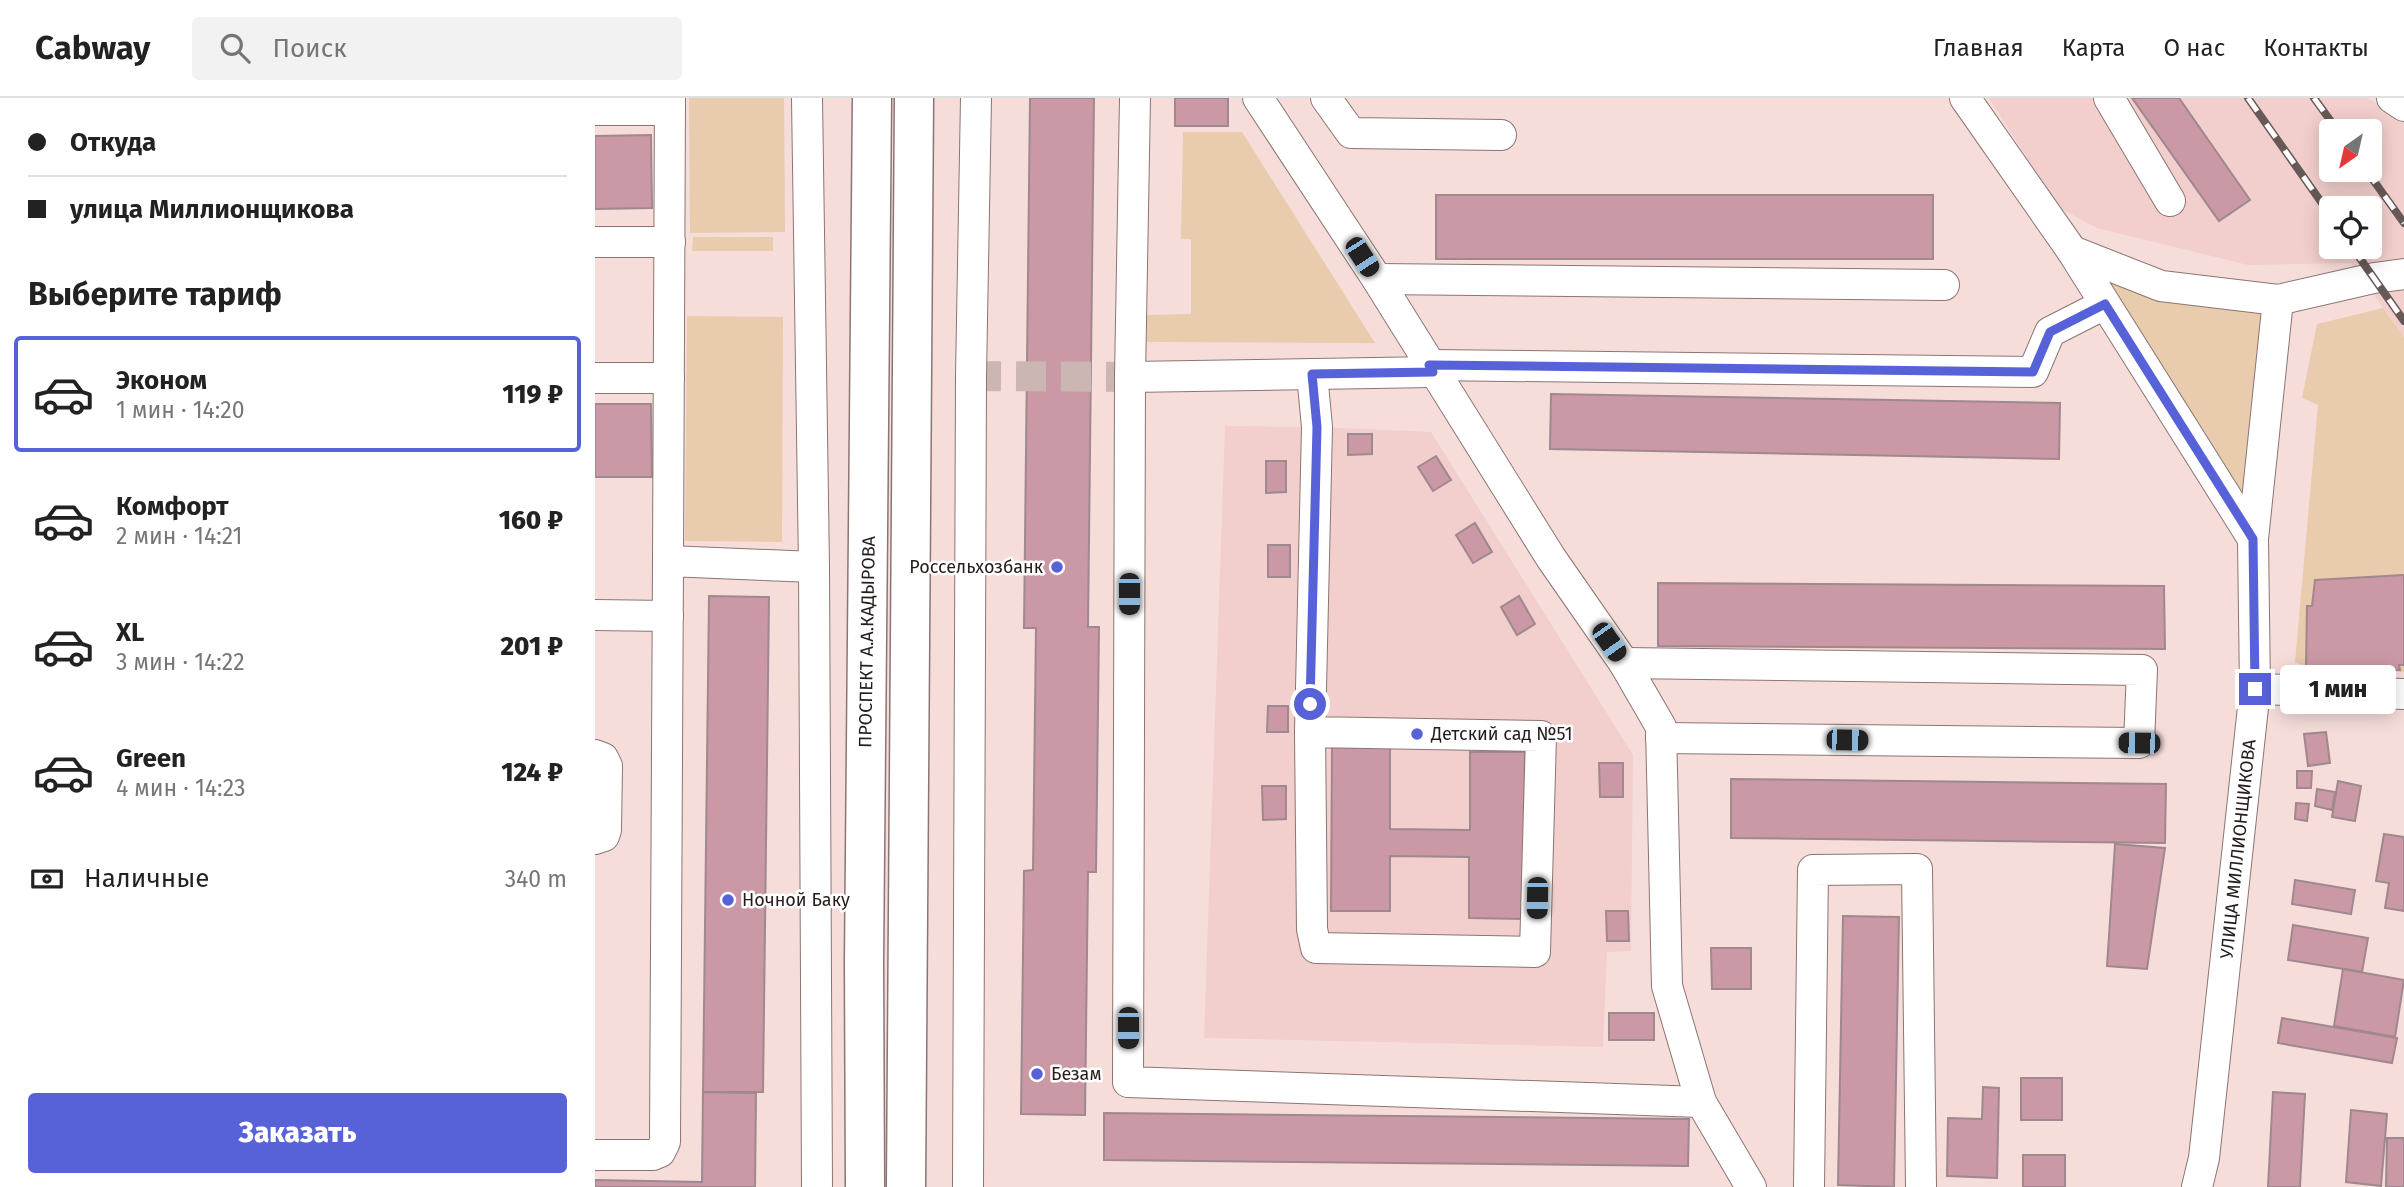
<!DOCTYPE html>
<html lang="ru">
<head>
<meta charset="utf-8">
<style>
  body { margin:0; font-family:"Fira Sans",sans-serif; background:#f2f2f2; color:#222; height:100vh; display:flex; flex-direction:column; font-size:26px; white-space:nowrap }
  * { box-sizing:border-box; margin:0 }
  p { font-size:23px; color:#767676 }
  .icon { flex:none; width:38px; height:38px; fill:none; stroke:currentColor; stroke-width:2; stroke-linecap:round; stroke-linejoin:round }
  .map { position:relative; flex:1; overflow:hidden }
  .details { display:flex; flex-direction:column; background:#fff; width:595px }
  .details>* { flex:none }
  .banner { display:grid; align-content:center; height:154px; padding:0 28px; background:#fff }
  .needle { width:46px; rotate:214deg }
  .controls { position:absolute; left:1724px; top:21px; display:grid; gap:14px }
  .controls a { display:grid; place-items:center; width:63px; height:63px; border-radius:7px; background:#fff; box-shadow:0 4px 18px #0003; font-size:35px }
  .end { position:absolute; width:32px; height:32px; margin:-16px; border:9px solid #5761d8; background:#fff; box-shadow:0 0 0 4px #fff }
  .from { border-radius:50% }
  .bubble { position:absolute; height:49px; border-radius:7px; background:#fff; box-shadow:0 4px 18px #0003; font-size:23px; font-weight:800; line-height:49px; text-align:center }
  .car { position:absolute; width:21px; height:42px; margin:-21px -10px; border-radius:9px; box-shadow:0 0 5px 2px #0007; background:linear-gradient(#222 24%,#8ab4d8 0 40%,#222 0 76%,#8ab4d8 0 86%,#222 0) }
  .banner b { display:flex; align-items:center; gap:24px; height:66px; font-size:26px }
  .banner b+b { border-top:2px solid #e0e0e0 }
  .banner i { width:18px; height:18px; background:#222 }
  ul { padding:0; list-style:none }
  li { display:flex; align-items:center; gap:21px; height:116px; margin:0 14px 10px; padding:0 14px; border:4px solid transparent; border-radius:7px }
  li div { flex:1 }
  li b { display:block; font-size:26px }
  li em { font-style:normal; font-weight:800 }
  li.current { border-color:#5761d8 }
  li>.icon { width:63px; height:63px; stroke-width:1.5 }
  h2 { padding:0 28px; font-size:32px; line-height:84px }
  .pay { display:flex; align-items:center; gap:18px; height:77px; padding:0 28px; font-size:26px }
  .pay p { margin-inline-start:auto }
  .cta { display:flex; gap:14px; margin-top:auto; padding:14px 28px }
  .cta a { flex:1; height:80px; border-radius:7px; background:#5761d8; color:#fff; font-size:28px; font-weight:800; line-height:80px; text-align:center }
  header { display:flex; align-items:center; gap:42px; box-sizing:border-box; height:98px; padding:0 35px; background:#fff; border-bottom:2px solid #e0e0e0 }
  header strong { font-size:33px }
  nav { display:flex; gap:38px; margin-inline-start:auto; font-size:24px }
  .search { width:490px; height:63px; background:#f2f2f2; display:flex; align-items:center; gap:18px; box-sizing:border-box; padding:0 24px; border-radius:7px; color:#767676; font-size:26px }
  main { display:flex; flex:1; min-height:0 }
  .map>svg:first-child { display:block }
  .built { fill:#f2cfcc; fill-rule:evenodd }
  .green { fill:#e9cbad }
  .building { fill:#ca99a5; stroke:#9f888e; stroke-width:2 }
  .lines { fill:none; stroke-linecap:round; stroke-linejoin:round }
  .minor-tunnel { stroke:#ccb6b4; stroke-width:30; stroke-dasharray:30 15; stroke-linecap:butt }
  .minor-casing { stroke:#8b7573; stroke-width:32 }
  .major-casing { stroke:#8b7573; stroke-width:41 }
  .minor { stroke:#fff; stroke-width:30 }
  .major { stroke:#fff; stroke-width:38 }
  .rail-casing { stroke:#675958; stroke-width:8 }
  .rail { stroke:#fff; stroke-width:5; stroke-dasharray:16; stroke-linecap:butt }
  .route { stroke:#5761d8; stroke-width:9 }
  .poi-dot { fill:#5761d8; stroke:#fff; stroke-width:2.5 }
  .labels { text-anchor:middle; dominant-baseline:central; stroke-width:5; stroke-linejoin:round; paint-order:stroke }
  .poi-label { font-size:18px; fill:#251c1b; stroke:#fff; text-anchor:start }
  .street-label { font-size:18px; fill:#251c1b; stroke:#fff }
</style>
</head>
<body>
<header>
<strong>Cabway</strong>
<div class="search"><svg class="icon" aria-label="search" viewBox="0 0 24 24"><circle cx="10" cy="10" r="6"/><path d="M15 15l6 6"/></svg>Поиск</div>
<nav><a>Главная</a><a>Карта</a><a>О нас</a><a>Контакты</a></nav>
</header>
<main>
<section class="details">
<div class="banner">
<b><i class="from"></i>Откуда</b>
<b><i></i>улица Миллионщикова</b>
</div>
<h2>Выберите тариф</h2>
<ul>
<li class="current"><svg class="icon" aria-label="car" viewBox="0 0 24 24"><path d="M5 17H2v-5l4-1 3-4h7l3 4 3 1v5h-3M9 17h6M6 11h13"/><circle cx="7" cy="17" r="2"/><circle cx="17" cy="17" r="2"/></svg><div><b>Эконом</b><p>1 мин · 14:20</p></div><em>119 ₽</em></li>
<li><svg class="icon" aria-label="car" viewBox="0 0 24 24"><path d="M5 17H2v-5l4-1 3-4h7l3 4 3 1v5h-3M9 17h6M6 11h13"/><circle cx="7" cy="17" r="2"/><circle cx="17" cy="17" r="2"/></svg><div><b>Комфорт</b><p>2 мин · 14:21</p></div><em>160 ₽</em></li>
<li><svg class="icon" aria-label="car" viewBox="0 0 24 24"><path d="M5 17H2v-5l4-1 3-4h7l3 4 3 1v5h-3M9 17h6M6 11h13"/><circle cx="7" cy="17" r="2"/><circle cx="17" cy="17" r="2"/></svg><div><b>XL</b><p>3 мин · 14:22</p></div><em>201 ₽</em></li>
<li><svg class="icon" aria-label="car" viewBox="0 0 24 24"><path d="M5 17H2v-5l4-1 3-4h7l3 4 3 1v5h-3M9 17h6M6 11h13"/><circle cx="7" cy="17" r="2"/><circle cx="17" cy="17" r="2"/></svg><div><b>Green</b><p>4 мин · 14:23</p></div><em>124 ₽</em></li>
</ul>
<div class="pay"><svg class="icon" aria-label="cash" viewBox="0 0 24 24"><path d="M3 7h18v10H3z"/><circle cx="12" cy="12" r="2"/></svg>Наличные<p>340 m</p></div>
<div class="cta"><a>Заказать</a></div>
</section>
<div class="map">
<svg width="1809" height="1089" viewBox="0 0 1809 1089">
  <rect width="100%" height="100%" fill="#f6ddda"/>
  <g class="built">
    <path d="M1394,0H1773L1809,22V239L1756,165L1653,167L1502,130L1463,109ZM1736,33H1774V72H1736ZM1736,110H1774V149H1736Z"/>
    <polygon points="630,328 722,329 836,334 1038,657 1036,853 1012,854 1008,949 609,940"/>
  </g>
  <g class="green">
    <polygon points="94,0 189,0 190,134 95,135"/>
    <polygon points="588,34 647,34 780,245 552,244 550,217 596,216 596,141 586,141"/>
    <polygon points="98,139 178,139 178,153 97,153"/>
    <polygon points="1477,153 1683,202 1658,441"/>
    <polygon points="1788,210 1809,239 1809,574 1721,574 1700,564 1723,307 1707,300 1722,226"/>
    <polygon points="92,218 188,219 187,444 90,443"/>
  </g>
  <g class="building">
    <polygon points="435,0 499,0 493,529 504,529 501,774 493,774 490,1017 426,1016 429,773 438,772 441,530 429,530"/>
    <rect x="580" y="0" width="53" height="28"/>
    <polygon points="1537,0 1584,0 1655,102 1624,123"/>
    <polygon points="56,37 57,110 0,111 0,38"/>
    <rect x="841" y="97" width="497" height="64"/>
    <polygon points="956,296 1465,305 1464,361 955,351"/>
    <polygon points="0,306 56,306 57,379 0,379"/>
    <polygon points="753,336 777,336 777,356 753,357"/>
    <polygon points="841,358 856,382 838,393 823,369"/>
    <polygon points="671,363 691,363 691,394 671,395"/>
    <polygon points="880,425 897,454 878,465 861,437"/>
    <rect x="673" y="447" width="22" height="32"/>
    <polygon points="1809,477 1809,567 1804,567 1805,572 1711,570 1712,508 1717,508 1720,482"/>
    <polygon points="1063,485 1569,488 1570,551 1063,548"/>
    <polygon points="114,498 174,499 168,994 108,994"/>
    <polygon points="924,498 940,526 922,537 906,509"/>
    <polygon points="673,608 693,608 693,634 672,634"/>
    <polygon points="1731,634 1735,665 1713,668 1709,636"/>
    <polygon points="737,649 795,649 795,731 875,732 875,654 930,654 928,821 874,820 874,759 795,758 795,813 736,813"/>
    <polygon points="1004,665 1028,665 1028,699 1005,699"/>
    <polygon points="1702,673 1717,673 1716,690 1702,690"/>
    <polygon points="1136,681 1571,686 1570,745 1136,740"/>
    <polygon points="1743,683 1766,688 1760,723 1737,719"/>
    <polygon points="667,688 691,688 691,721 668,722"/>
    <polygon points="1722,691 1740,694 1737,712 1720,708"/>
    <polygon points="1701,705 1714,706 1712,723 1700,721"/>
    <polygon points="1789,736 1809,739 1809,813 1790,810 1794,785 1781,783"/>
    <polygon points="1520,746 1570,750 1552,871 1512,868"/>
    <polygon points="1700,782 1760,792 1756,816 1697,806"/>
    <polygon points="1011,813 1033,813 1034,843 1012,843"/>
    <polygon points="1248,818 1304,819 1299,1089 1243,1087"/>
    <polygon points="1698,827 1773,840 1767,874 1693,862"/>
    <polygon points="1116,850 1156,850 1156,891 1117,891"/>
    <polygon points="1748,871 1809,882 1800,939 1739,928"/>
    <rect x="1014" y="915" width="45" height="27"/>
    <polygon points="1687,920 1802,940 1797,965 1683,945"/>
    <rect x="1426" y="980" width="41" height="42"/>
    <polygon points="1388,989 1404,990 1402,1080 1352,1078 1353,1020 1387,1021"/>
    <polygon points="108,994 161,995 160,1089 0,1089 0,1082 107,1084"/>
    <polygon points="1678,994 1710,996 1705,1089 1673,1089"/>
    <polygon points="1756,1012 1792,1016 1786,1088 1751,1084"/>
    <polygon points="509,1015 1094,1021 1093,1068 509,1062"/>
    <polygon points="1792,1040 1809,1040 1809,1089 1791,1089"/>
    <rect x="1428" y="1057" width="42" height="32"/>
  </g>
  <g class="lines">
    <polyline class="minor-tunnel" points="376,278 535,279"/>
    <defs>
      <g id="minor">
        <polyline points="212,0 219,469 222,1089"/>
        <polyline points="540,0 535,279 533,984 1106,1004"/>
        <polyline points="663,0 782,181 956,460 1029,565 1066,629 1072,888 1106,1004 1156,1089"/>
        <polyline points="731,0 756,35 906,37"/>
        <polyline points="1370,0 1477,153 1658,441"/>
        <polyline points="1514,0 1575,103"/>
        <polyline points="1797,0 1809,8"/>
        <polyline points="0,12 75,12"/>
        <polyline points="0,144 75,144"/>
        <polyline points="1477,153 1566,188 1683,202 1779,180 1809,176"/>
        <polyline points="782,181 1349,187"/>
        <polyline points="834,267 1438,274 1455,234 1510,206"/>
        <polyline points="535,279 838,274"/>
        <polyline points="0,280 74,280"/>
        <polyline points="73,463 75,0"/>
        <polyline points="0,517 73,518"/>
        <polyline points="1029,565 1547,572 1544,645 1066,640"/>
        <polyline points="1660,591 1809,596"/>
        <polyline points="715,634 946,638 940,854 721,850 717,831 715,634 722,329 717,276"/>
        <polyline points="0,657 8,660 12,668 11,732 9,738 0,741"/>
        <polyline points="0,1057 58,1057 65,1054 70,1044 73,463 219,469"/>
        <polyline points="373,1089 376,278 381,0"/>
        <polyline points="1214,1089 1218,772 1322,771 1326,1089"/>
        <polyline points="1602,1089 1609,1060 1660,591 1658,441 1683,202"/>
      </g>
      <g id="major">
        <polyline points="270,1089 269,864 277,0"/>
        <polyline points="311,1089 319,0"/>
      </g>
    </defs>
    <use href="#minor" class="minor-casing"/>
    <use href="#major" class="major-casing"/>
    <use href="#minor" class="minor"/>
    <use href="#major" class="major"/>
    <defs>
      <g id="rail">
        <polyline points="1653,0 1736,118"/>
        <polyline points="1719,0 1743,33"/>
        <polyline points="1771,72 1809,125"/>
        <polyline points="1757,149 1809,223"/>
      </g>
    </defs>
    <use href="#rail" class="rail-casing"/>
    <use href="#rail" class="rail"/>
  </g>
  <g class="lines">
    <polyline class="route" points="715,606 722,329 717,276 838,274 834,267 1438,274 1455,234 1510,206 1658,441 1660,591"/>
  </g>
  <g class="poi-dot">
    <circle cx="462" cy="469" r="7"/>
    <circle cx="822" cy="636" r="7"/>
    <circle cx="133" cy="802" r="7"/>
    <circle cx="442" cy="976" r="7"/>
  </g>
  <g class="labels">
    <g class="poi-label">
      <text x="448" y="469" text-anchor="end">Россельхозбанк</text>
      <text x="836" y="636">Детский сад №51</text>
      <text x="147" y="802">Ночной Баку</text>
      <text x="456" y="976">Безам</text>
    </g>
    <g class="street-label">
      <text transform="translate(272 544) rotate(-89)">ПРОСПЕКТ А.А.КАДЫРОВА</text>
      <text transform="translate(1643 751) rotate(-84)">УЛИЦА МИЛЛИОНЩИКОВА</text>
    </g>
  </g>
</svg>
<div class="controls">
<a><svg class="needle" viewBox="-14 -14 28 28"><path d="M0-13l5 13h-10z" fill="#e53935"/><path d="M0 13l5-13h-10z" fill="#767676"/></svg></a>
<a><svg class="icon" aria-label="locate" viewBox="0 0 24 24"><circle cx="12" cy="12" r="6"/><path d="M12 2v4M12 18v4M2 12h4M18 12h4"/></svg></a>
</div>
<i class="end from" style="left:715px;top:606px"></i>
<i class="end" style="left:1660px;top:591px"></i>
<div class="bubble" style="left:1685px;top:567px;width:116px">1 мин</div>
<i class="car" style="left:767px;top:159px;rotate:147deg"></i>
<i class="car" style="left:534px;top:496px;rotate:180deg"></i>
<i class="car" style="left:1014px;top:544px;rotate:145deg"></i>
<i class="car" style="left:1252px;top:642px;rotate:91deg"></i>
<i class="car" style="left:1544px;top:645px;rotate:271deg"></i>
<i class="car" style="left:942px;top:800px;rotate:181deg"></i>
<i class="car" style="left:533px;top:930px;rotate:180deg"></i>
</div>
</main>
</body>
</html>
